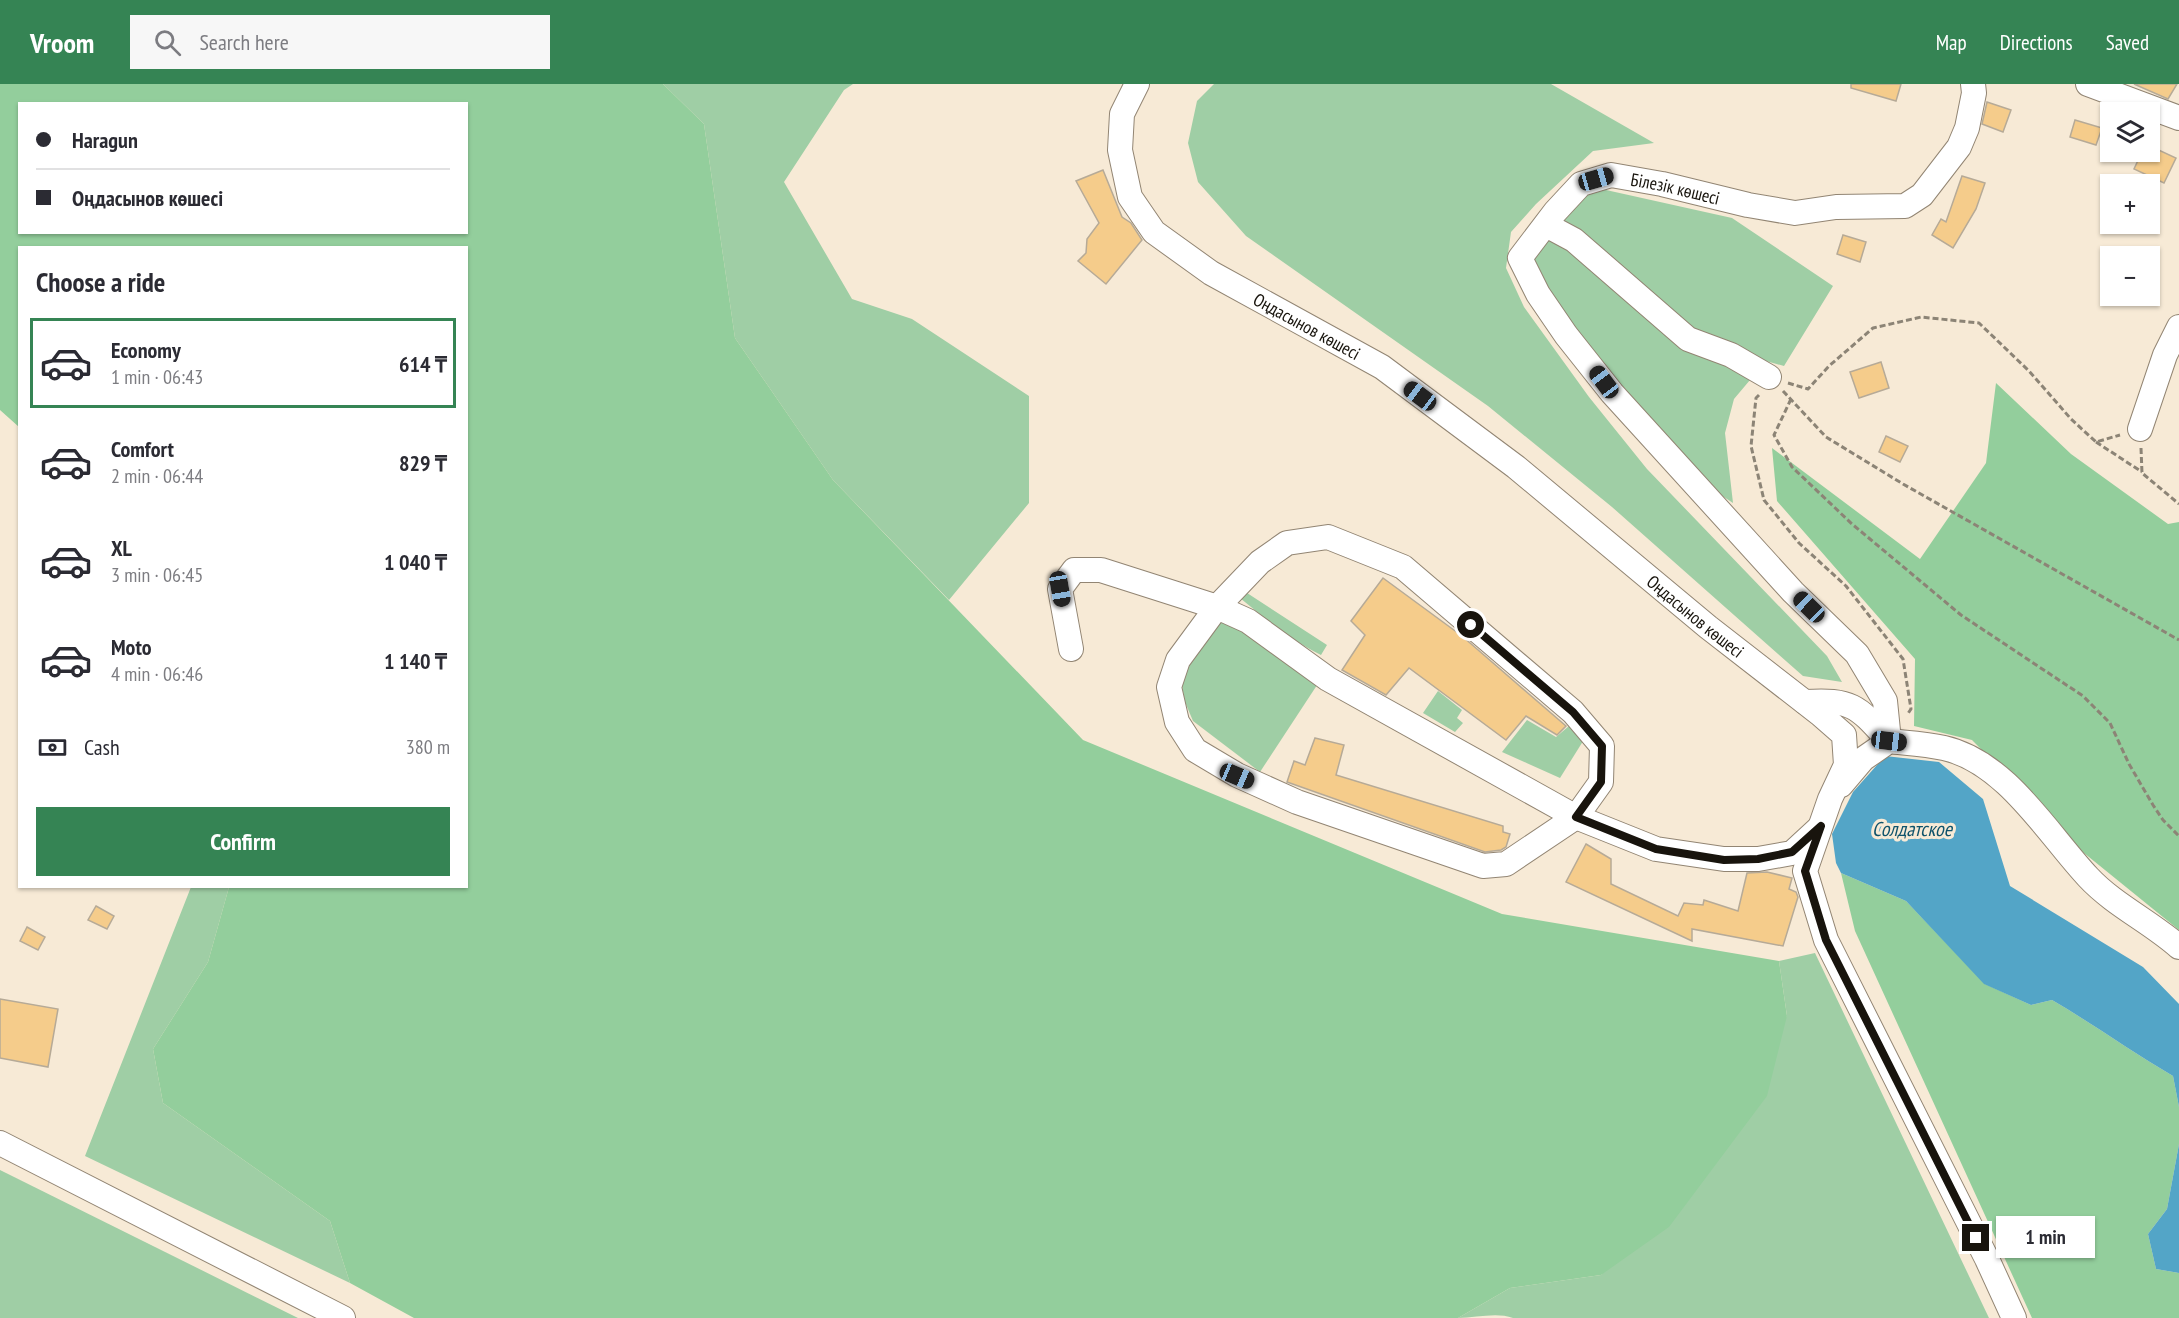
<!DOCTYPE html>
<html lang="en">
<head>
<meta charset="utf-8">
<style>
  body { margin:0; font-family:"PT Sans Narrow",sans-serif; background:#f7f7f7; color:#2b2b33; height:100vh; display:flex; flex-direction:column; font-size:22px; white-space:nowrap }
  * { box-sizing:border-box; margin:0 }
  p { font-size:20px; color:#7c7c81 }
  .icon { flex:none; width:33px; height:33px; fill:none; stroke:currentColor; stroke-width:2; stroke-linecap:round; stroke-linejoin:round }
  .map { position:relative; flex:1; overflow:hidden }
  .side { position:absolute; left:18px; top:162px; width:450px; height:642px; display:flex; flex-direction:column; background:#fff; border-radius:0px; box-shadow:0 2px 4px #0004 }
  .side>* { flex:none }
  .top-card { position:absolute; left:18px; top:18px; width:450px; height:132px; border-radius:0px; box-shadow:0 2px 4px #0004; display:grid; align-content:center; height:132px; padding:0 18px; background:#fff }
  .controls { position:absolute; left:2100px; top:18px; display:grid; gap:12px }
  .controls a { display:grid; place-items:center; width:60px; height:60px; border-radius:0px; background:#fff; box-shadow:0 2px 4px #0004; font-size:30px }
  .end { position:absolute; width:27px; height:27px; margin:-14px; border:8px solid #18140d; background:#fff; box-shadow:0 0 0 3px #fff }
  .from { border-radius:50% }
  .bubble { position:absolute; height:42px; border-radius:0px; background:#fff; box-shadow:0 2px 4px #0004; font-size:20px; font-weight:700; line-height:42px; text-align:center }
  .car { position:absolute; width:18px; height:36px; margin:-18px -9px; border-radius:8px; box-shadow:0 0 4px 2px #0007; background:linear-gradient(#222 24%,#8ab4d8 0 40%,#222 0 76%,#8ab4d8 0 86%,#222 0) }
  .top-card b { display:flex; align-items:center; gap:21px; height:57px; font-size:22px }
  .top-card b+b { border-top:2px solid #e1e1e2 }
  .top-card i { width:15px; height:15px; background:#2b2b33 }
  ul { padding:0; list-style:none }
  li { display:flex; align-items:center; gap:18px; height:90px; margin:0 12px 9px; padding:0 6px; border:3px solid transparent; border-radius:0px }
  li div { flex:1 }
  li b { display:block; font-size:22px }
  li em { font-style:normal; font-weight:700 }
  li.on { border-color:#358454 }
  li>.icon { width:54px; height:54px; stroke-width:1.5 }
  h2 { padding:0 18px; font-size:27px; line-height:72px }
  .pay { display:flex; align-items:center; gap:15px; height:66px; padding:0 18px; font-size:22px }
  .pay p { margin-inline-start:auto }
  .cta { display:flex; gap:12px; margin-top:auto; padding:12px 18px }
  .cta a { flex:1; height:69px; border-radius:0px; background:#358454; color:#fff; font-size:24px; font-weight:700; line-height:69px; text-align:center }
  header { display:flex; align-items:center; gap:36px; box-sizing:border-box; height:84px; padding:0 30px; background:#358454; color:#fff }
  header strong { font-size:28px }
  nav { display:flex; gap:33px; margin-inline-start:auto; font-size:21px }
  .search { width:420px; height:54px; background:#f7f7f7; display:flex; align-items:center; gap:15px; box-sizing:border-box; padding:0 21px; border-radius:0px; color:#7c7c81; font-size:22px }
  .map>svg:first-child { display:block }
  .green { fill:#9fcea5 }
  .forest { fill:#93ce9c; fill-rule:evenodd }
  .water { fill:#53a5c7 }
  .building { fill:#f5cc8b; stroke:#b6aa97; stroke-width:1.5 }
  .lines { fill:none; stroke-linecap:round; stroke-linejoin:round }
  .minor-casing { stroke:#928573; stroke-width:26 }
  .path { stroke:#8c8476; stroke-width:3; stroke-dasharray:6 3; stroke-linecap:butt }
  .minor { stroke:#fff; stroke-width:24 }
  .route { stroke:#18140d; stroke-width:8 }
  .labels { text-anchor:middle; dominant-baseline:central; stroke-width:6; stroke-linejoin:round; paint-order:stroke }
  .street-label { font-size:18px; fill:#18140d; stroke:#f7ead6 }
  .water-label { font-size:20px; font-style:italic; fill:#0f536b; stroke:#f7ead6 }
</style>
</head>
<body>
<header>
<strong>Vroom</strong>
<div class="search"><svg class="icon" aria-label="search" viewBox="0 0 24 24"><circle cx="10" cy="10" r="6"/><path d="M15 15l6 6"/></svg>Search here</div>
<nav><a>Map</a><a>Directions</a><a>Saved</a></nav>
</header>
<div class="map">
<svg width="2179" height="1234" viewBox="0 0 2179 1234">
  <rect width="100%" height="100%" fill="#f7ead6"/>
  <g class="green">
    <polygon points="663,0 853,0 844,6 784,98 852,215 912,235 1029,312 1029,419 949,516 833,396 735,254 704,40"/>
    <polygon points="1214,0 1551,0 1654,59 1593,67 1536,120 1511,148 1506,184 1524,223 1589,313 1647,385 1827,572 1842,598 1803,592 1612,423 1488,322 1246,152 1198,98 1188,59 1197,17"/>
    <polygon points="1597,104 1732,134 1833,202 1784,282 1766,277 1734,315 1725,349 1733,419 1712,405 1556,227 1531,175 1572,120"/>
    <path d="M1244,507L1327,561L1321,571C1291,556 1266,535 1240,514Z"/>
    <polygon points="1222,529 1321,595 1260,688 1193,637 1185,618 1182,602 1189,572"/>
    <polygon points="1438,607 1462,626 1457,634 1463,639 1455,648 1423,629"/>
    <polygon points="1527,636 1556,653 1569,642 1585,654 1560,694 1502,668"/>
    <polygon points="191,803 229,803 208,878 153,965 163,1019 330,1137 350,1199 85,1072"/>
    <path d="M1815,869L1989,1234H1513C1496,1228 1476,1234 1458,1234L1510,1204L1601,1191L1787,932L1779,877Z"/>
    <polygon points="0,1086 298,1234 0,1234"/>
  </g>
  <g class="forest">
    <path d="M0,0H663L704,40L735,254L833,396L1083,656L1502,830L1779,877L1787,932L1767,1012L1669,1143L1601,1191L1510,1204L1458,1234H414L350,1199L330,1137L163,1019L153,965L208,878L229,803L466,802V164H20L19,343L0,326ZM20,20H466V148H20Z"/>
    <polygon points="1996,299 2071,370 2168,440 2179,438 2179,846 2084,769 1972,656 1914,642 1915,575 1777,417 1772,364 1920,475 1986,379"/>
    <path d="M1841,789L1906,817L1985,900L2031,921L2052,916C2093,940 2132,968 2173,992L2179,1023V1060L2167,1125L2148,1150L2156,1185L2179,1189V1234H2032L1855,847Z"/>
  </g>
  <g class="water">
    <path d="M1885,672L1939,678L1983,715L2010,802L2143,883L2179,920V1023L2173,992C2132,968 2093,940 2052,916L2031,921L1984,900L1906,817L1841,789L1836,779L1832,750L1853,708Z"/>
    <polygon points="2179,1060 2179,1189 2156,1185 2148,1150 2167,1125"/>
  </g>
  <g class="building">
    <polygon points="1851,0 1901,0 1896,17 1851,4"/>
    <polygon points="2134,0 2177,0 2168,15"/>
    <polygon points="1987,18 2011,26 2003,48 1982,40"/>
    <polygon points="2075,36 2102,44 2096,61 2070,53"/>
    <polygon points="2150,62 2176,74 2164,99 2134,85 2142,68 2150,68"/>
    <polygon points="1103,86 1122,133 1131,139 1142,156 1106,200 1078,177 1086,169 1087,155 1099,139 1076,97"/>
    <polygon points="1962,92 1985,99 1976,125 1953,164 1932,151 1941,135 1946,138"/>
    <polygon points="1843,151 1866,158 1860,178 1837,170"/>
    <polygon points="1881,278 1889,304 1859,314 1850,288"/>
    <polygon points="1886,352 1908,362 1900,378 1879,368"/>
    <polygon points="1383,494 1462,552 1566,642 1557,651 1526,632 1506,656 1409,584 1386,611 1342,586 1365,551 1351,537"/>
    <polygon points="1315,654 1344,661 1336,691 1503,742 1503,748 1510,750 1506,763 1501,766 1485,768 1287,698 1294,677 1305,681"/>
    <polygon points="1586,760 1611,775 1611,800 1678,832 1684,819 1703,821 1704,816 1738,827 1747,789 1767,788 1792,794 1789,805 1796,808 1798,813 1783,862 1692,845 1692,857 1566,798"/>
    <polygon points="96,822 114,832 107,845 88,836"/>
    <polygon points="27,843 45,853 38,866 20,857"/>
    <polygon points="0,915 58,925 48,983 0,974"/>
  </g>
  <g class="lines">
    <defs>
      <g id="minor">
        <path id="s1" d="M1137,0L1122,30L1120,66L1130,113L1154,148L1211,189L1382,283L1516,383L1708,543L1820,630L1844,651L1846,681L1830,715L1805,787L1826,856L1987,1175L2014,1234"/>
        <polyline points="2088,0 2179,34"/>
        <polyline points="1546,141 1574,156 1688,255 1731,271 1769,293"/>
        <polyline points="2140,345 2165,271 2179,243"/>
        <polygon points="1328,453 1403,483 1573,628 1602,662 1601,698 1576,733 1506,780 1483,782 1297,718 1237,691 1195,666 1177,638 1169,603 1178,576 1217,523 1260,478 1287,459"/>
        <polyline points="1071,565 1060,505 1074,486 1101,486 1217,523 1248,537 1328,595 1576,733 1656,765 1724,775 1758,775 1792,769 1818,745"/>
        <path d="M1805,618C1853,615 1858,623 1889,657"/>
        <path id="s2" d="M1889,657L1885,617L1857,570L1793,508L1612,309L1566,251L1538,210L1520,174L1555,128L1581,100L1611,91L1662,100L1748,121L1795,129L1836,123L1905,122L1922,111L1959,63L1967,44L1974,9L1973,0"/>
        <path d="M1841,701L1863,675L1889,657C1907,659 1926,660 1944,664C2006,678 2047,749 2088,793C2114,821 2151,838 2179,863"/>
        <polyline points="0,1059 343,1234"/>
      </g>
    </defs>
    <use href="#minor" class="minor-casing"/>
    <g class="path">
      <polyline points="1788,299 1808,305 1829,282 1873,244 1921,233 1979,239 2029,287 2071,335 2096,358 2120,351"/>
      <polyline points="1783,307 1826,353 1903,400 2179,556"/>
      <polyline points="1759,311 1756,314 1751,362 1764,416 1799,459 1846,502 1903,575 1911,625 1907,631"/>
      <polyline points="1791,315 1774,351 1792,383 1852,440 1961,531 2083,612 2110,639 2129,680 2153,721 2163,736 2179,752"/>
      <polyline points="2096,358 2142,388"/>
      <polyline points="2141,364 2142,389 2179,420"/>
    </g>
    <use href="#minor" class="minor"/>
  </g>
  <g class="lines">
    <polyline class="route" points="1471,541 1573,628 1602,662 1601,698 1576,733 1656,765 1724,776 1758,775 1792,768 1821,742 1805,787 1826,856 1976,1154"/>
  </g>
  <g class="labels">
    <g class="street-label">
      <text stroke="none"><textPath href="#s2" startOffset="810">Білезік көшесі</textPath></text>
      <text stroke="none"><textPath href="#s1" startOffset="340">Оңдасынов көшесі</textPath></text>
      <text stroke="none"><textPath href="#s1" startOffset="826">Оңдасынов көшесі</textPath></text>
    </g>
    <g class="water-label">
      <text x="1912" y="745">Солдатское</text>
    </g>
  </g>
</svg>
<div class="controls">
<a><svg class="icon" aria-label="layers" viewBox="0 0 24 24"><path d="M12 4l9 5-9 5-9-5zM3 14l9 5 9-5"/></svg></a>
<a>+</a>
<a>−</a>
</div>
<i class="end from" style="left:1471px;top:541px"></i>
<i class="end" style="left:1976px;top:1154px"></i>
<div class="bubble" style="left:1996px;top:1132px;width:99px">1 min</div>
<i class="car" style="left:1596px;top:95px;rotate:74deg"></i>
<i class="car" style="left:1604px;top:298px;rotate:323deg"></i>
<i class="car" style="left:1420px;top:312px;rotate:307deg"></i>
<i class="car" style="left:1060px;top:505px;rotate:170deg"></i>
<i class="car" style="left:1809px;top:523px;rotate:314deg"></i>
<i class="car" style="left:1889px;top:657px;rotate:97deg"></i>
<i class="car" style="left:1237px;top:692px;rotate:113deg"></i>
<div class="top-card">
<b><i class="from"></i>Haragun</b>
<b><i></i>Оңдасынов көшесі</b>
</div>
<section class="side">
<h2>Choose a ride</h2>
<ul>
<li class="on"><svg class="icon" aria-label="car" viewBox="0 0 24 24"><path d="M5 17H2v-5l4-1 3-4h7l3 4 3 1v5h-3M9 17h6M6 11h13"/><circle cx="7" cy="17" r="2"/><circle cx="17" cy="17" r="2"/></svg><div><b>Economy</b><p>1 min · 06:43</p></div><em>614 ₸</em></li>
<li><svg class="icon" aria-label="car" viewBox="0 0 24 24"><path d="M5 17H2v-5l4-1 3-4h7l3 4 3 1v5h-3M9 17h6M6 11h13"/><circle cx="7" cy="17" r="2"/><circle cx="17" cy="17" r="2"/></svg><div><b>Comfort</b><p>2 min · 06:44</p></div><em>829 ₸</em></li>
<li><svg class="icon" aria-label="car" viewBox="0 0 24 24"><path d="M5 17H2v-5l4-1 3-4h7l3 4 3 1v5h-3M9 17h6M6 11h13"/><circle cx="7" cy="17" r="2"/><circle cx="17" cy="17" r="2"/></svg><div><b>XL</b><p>3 min · 06:45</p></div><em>1 040 ₸</em></li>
<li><svg class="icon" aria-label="car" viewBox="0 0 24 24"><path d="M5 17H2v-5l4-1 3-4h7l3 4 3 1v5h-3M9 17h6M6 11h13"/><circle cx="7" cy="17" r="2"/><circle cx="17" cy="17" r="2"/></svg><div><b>Moto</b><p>4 min · 06:46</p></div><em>1 140 ₸</em></li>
</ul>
<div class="pay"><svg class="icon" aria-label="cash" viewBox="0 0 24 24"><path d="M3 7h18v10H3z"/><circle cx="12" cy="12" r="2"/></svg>Cash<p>380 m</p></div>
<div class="cta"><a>Confirm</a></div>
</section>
</div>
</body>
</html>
